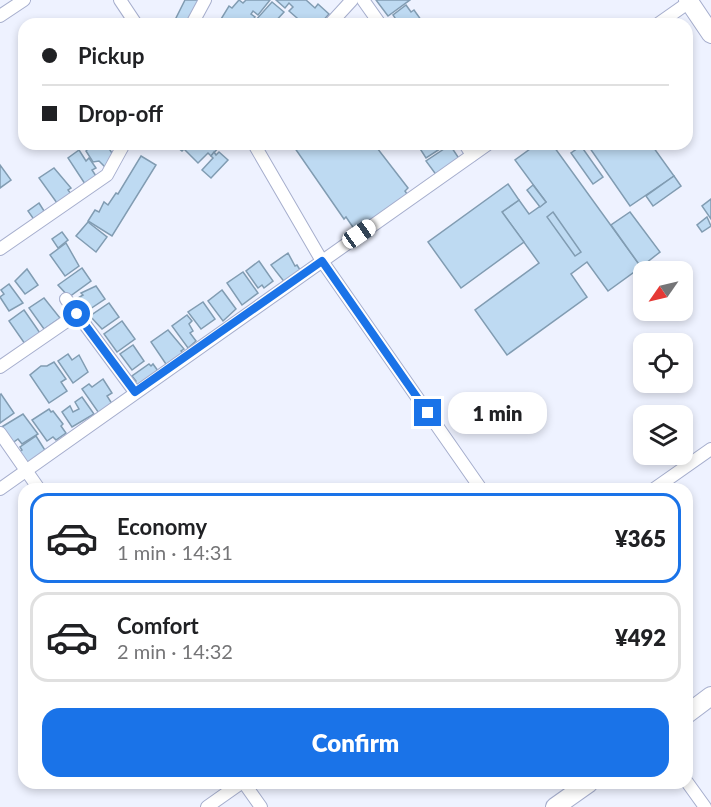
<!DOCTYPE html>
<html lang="en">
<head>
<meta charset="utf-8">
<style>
  body { margin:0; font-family:Lato,sans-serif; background:#f6f6f6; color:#202124; height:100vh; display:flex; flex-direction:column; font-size:22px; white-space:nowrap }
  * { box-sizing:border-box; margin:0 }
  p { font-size:20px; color:#757577 }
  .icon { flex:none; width:33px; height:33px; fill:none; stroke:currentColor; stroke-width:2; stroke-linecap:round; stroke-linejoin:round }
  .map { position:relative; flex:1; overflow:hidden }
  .panel { position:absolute; left:18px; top:483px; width:675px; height:306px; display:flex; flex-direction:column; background:#fff; border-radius:18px; box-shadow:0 3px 9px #0003 }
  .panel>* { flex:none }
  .guide { position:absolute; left:18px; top:18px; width:675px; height:132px; border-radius:18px; box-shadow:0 3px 9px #0003; display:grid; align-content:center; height:132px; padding:0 24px; background:#fff }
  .needle { width:39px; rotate:236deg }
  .buttons { position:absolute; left:633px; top:261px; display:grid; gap:12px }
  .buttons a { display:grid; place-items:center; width:60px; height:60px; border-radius:12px; background:#fff; box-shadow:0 3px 9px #0003; font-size:30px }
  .end { position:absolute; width:27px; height:27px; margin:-14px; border:8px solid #1a73e8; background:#fff; box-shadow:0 0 0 3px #fff }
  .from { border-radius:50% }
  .bubble { position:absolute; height:42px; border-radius:18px; background:#fff; box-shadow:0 3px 9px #0003; font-size:20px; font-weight:800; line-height:42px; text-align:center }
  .car { position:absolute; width:18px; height:36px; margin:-18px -9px; border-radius:8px; box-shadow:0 0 4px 2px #0007; background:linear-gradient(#fff 24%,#345 0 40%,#fff 0 76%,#345 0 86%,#fff 0) }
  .guide b { display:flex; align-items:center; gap:21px; height:57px; font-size:22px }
  .guide b+b { border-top:2px solid #e0e0e0 }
  .guide i { width:15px; height:15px; background:#202124 }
  ul { padding:10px 0 0; list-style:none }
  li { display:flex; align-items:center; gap:18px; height:90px; margin:0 12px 9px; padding:0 12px; border:3px solid #e0e0e0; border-radius:18px }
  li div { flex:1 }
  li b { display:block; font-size:22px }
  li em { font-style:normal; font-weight:800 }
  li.on { border-color:#1a73e8 }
  li>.icon { width:54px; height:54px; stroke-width:1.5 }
  .cta { display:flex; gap:12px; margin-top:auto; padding:12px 24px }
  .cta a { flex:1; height:69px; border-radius:18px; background:#1a73e8; color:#fff; font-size:24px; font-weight:800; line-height:69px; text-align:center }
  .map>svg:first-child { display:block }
  .building { fill:#bedaf2; stroke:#819cb2; stroke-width:1.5 }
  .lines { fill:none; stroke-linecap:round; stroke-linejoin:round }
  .street-casing { stroke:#a6aecd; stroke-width:14 }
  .secondary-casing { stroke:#a6aecd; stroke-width:20 }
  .street { stroke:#fff; stroke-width:12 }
  .secondary { stroke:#fff; stroke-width:18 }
  .route { stroke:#1a73e8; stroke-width:8 }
</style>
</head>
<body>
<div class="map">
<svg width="711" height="807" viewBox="0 0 711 807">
  <rect width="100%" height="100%" fill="#eef2ff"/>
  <g class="building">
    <polygon points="185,0 205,0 192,24 183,24 175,20"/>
    <polygon points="239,0 243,3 246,0 270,0 258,15 253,11 251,14 255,17 250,24 218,24 229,6 232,8"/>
    <polygon points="276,0 306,0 315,8 318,4 329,14 320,24 304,24 289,11 293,7 289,3 285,8"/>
    <polygon points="376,0 410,0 388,16"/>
    <polygon points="272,2 284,12 273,24 256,24 254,22"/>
    <polygon points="406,5 411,12 414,10 424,24 399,24 393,15"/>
    <polygon points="87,144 106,144 114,156 108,170 99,161 93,162 86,151 87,150 84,146"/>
    <polygon points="173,144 220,144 221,145 211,156 208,153 198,163 184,149 182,151"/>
    <polygon points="292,144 374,144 408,188 405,191 413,203 361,239 346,217 344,219"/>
    <polygon points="417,144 441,144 443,147 426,158"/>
    <polygon points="537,144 552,144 641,267 608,291 587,262 571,274 587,297 507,355 475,310 539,263 502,212 519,200 529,214 546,202 515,160"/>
    <polygon points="587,144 651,144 674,176 630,206"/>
    <polygon points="450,145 462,163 440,180 426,161"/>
    <polygon points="581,146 603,177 593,184 571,153"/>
    <polygon points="79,150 86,161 89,158 96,168 92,170 96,176 87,187 68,158"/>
    <polygon points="214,152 216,155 219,152 228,160 211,178 202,170 213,158 211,156"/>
    <polygon points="141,156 156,165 112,236 88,221 95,210 99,212 104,202 108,205 116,193 118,194"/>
    <polygon points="0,165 11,180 0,188"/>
    <polygon points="54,168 71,188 68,190 71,194 57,203 39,178"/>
    <polygon points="674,176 681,186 653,206 646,196"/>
    <polygon points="508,184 519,200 502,212 524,242 461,288 428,242"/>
    <polygon points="533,185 546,202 540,207 527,190"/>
    <polygon points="711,199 711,219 702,206"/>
    <polygon points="39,203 46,214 35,221 28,211"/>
    <polygon points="553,212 581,252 575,256 547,217"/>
    <polygon points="630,212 660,252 641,267 611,225"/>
    <polygon points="707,217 711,226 702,232 697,225"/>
    <polygon points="88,222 107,237 96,252 76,236"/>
    <polygon points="62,232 68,240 58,248 52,239"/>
    <polygon points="66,243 79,266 65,276 50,255"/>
    <polygon points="288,253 295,266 297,265 302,273 286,284 271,265"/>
    <polygon points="259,261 273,281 264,288 262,285 258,288 246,271"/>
    <polygon points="82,268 91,281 69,297 58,285"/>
    <polygon points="27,269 38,285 25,294 15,281"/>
    <polygon points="243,272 258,293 242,305 227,283"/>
    <polygon points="9,284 23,303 9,311 0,297 4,294 1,290"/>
    <polygon points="96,286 105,299 87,311 78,298 83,295 81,293"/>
    <polygon points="222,290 236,309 223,321 208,301"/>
    <polygon points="44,298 60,318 44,329 29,308"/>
    <polygon points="203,302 215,319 201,329 188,312"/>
    <polygon points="109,303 119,317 102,329 90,316"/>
    <polygon points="24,310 40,333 25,344 9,321"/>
    <polygon points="187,315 192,321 189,324 193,331 190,333 196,341 188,348 172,326"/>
    <polygon points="122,321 135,339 117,352 104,334"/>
    <polygon points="168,330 184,349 181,351 185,356 172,373 151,342"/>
    <polygon points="133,345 144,361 132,370 120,354"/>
    <polygon points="68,354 72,360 79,355 88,372 73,383 58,361"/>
    <polygon points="54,362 66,379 61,382 67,391 49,403 30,375 41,366 47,366"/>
    <polygon points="149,364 151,366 153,364 161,375 141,394 133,383 136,381 132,376"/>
    <polygon points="103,379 112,393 107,396 116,410 103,419 82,389 89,384 92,387"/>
    <polygon points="1,394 14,413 0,423 0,395"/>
    <polygon points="82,397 94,414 72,427 62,412 70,406 73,412 79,409 75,402"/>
    <polygon points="49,409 51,412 53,411 63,424 61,426 66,433 56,440 53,437 47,441 32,420"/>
    <polygon points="23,414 38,434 22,444 18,439 11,444 0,428"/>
    <polygon points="36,436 48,455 27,467 17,453 22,450 20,447"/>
  </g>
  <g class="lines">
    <defs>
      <g id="street">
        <polyline points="120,0 136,24"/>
        <polyline points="363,0 380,24"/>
        <polyline points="0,16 24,0"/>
        <polyline points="192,24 205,0"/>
        <polyline points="330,24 352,0"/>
        <polyline points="658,24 692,0"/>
        <polyline points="254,144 322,261 481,489"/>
        <polyline points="465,144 472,155"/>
        <polyline points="0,249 107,175 124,144"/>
        <polyline points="66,299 135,392"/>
        <polyline points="0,367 77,314"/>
        <polyline points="0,433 39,489"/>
        <polyline points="0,489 488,144"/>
        <polyline points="654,489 711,449"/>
        <polyline points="687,782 705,807"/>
        <polyline points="244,783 261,807"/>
        <polyline points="207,807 241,783"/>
      </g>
      <g id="secondary">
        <polyline points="688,0 711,34"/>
        <polyline points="687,714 711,696"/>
        <polyline points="555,807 589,783"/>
      </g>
    </defs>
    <use href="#street" class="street-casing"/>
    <use href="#secondary" class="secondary-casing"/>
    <use href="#street" class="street"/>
    <use href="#secondary" class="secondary"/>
  </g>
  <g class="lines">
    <polyline class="route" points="77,314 135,392 322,261 428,413"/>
  </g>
</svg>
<div class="buttons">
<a><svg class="needle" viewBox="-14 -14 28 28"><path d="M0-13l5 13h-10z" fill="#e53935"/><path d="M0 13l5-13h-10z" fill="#757577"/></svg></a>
<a><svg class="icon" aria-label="locate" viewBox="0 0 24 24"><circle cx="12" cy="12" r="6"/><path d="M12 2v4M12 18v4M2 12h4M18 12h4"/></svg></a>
<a><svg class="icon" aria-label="layers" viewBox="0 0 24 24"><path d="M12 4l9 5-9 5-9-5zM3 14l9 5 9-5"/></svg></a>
</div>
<i class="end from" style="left:77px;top:314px"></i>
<i class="end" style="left:428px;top:413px"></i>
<div class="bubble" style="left:448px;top:392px;width:99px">1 min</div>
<i class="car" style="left:359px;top:234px;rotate:55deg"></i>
<div class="guide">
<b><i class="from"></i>Pickup</b>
<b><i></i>Drop-off</b>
</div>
<section class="panel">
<ul>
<li class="on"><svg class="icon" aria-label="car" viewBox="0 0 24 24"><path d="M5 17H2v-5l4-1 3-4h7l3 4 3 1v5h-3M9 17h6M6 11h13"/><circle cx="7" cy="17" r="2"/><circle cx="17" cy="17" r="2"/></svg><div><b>Economy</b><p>1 min · 14:31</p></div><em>¥365</em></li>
<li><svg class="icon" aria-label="car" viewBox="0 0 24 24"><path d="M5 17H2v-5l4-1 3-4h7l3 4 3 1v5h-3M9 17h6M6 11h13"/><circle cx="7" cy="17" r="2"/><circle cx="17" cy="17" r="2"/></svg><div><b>Comfort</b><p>2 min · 14:32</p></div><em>¥492</em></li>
</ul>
<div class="cta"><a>Confirm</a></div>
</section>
</div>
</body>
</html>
